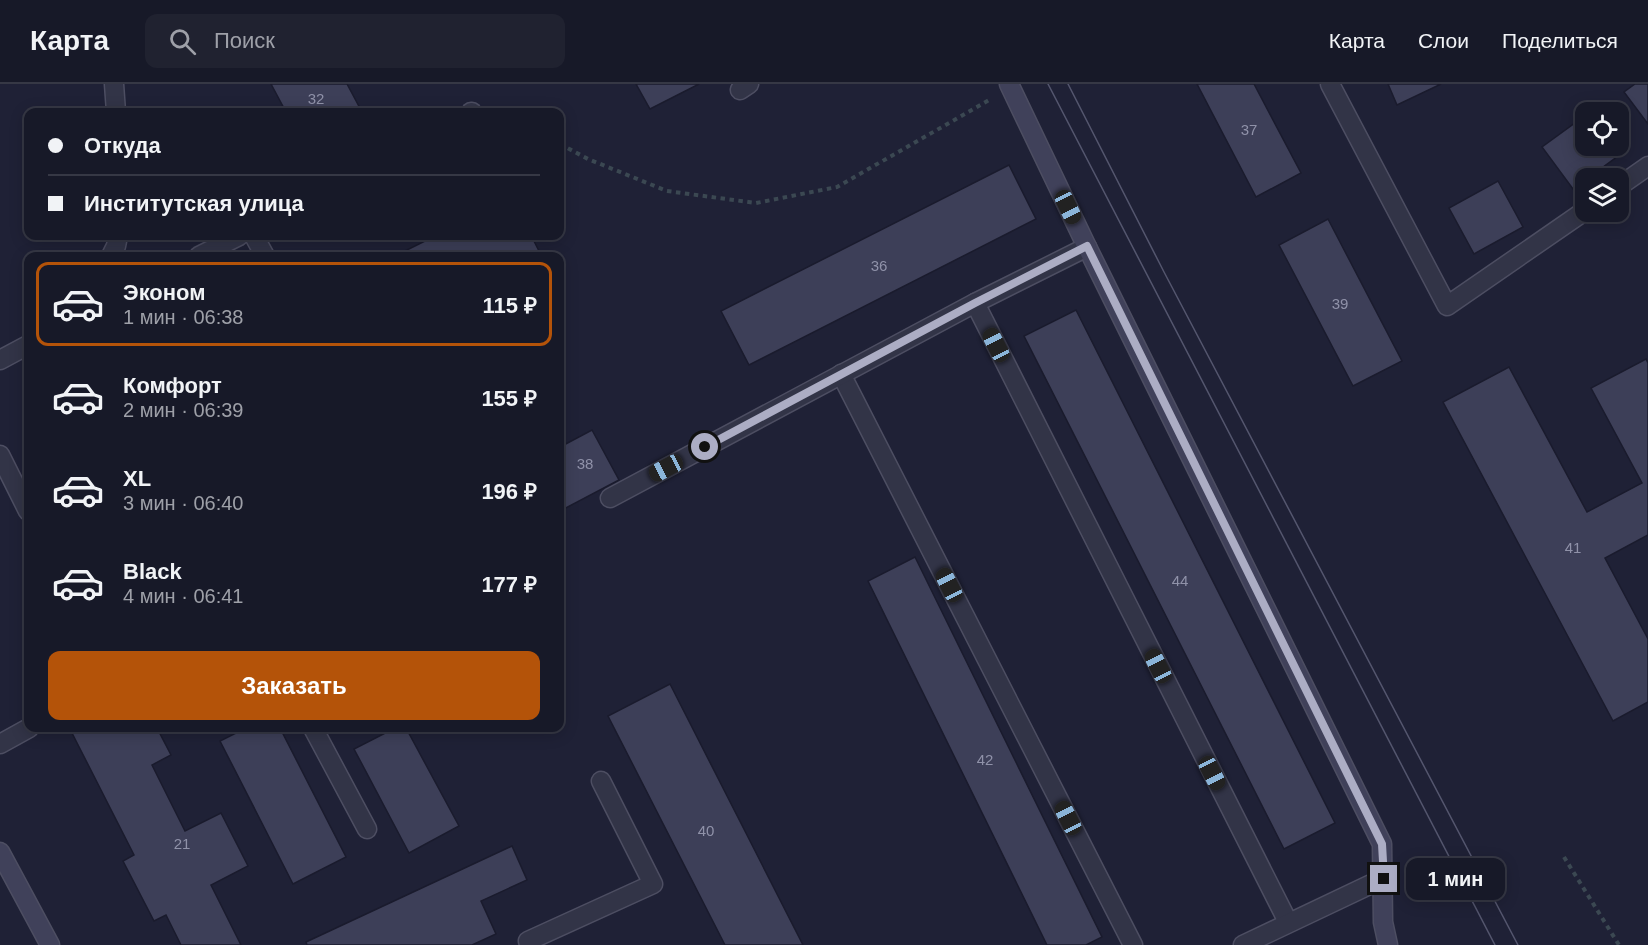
<!DOCTYPE html>
<html lang="ru">
<head>
<meta charset="utf-8">
<style>
  body { margin:0; font-family:Arial,sans-serif; background:#202230; color:#f1f3f6; height:100vh; display:flex; flex-direction:column; font-size:22px; white-space:nowrap }
  * { box-sizing:border-box; margin:0 }
  p { font-size:20px; color:#9ea0a8 }
  .icon { flex:none; width:33px; height:33px; fill:none; stroke:currentColor; stroke-width:2; stroke-linecap:round; stroke-linejoin:round }
  .map { position:relative; flex:1; overflow:hidden }
  .panel { position:absolute; left:24px; top:168px; width:540px; height:480px; display:flex; flex-direction:column; background:#171928; border-radius:12px; box-shadow:0 3px 15px #0003,0 0 0 2px #363845 }
  .panel>* { flex:none }
  .guide { position:absolute; left:24px; top:24px; width:540px; height:132px; border-radius:12px; box-shadow:0 3px 15px #0003,0 0 0 2px #363845; display:grid; align-content:center; height:132px; padding:0 24px; background:#171928 }
  .fabs { position:absolute; left:1575px; top:18px; display:grid; gap:12px }
  .fabs a { display:grid; place-items:center; width:54px; height:54px; border-radius:12px; background:#171928; box-shadow:0 3px 15px #0003,0 0 0 2px #363845; font-size:30px }
  .end { position:absolute; width:27px; height:27px; margin:-14px; border:8px solid #acadc4; background:#111; box-shadow:0 0 0 3px #111 }
  .from { border-radius:50% }
  .bubble { position:absolute; height:42px; border-radius:12px; background:#171928; box-shadow:0 3px 15px #0003,0 0 0 2px #363845; font-size:20px; font-weight:600; line-height:42px; text-align:center }
  .car { position:absolute; width:18px; height:36px; margin:-18px -9px; border-radius:8px; box-shadow:0 0 4px 2px #0007; background:linear-gradient(#222 24%,#8ab4d8 0 40%,#222 0 76%,#8ab4d8 0 86%,#222 0) }
  .guide b { display:flex; align-items:center; gap:21px; height:57px; font-size:22px }
  .guide b+b { border-top:2px solid #363845 }
  .guide i { width:15px; height:15px; background:#f1f3f6 }
  ul { padding:10px 0 0; list-style:none }
  li { display:flex; align-items:center; gap:18px; height:84px; margin:0 12px 9px; padding:0 12px; border:3px solid transparent; border-radius:12px }
  li div { flex:1 }
  li b { display:block; font-size:22px }
  li em { font-style:normal; font-weight:600 }
  li.selected { border-color:#b45309 }
  li>.icon { width:54px; height:54px; stroke-width:1.5 }
  .primary-button { display:flex; gap:12px; margin-top:auto; padding:12px 24px }
  .primary-button a { flex:1; height:69px; border-radius:12px; background:#b45309; color:#fff; font-size:24px; font-weight:600; line-height:69px; text-align:center }
  header { display:flex; align-items:center; gap:36px; box-sizing:border-box; height:84px; padding:0 30px; background:#171928; border-bottom:2px solid #363845 }
  header strong { font-size:28px }
  nav { display:flex; gap:33px; margin-inline-start:auto; font-size:21px }
  .search { width:420px; height:54px; background:#202230; display:flex; align-items:center; gap:15px; box-sizing:border-box; padding:0 21px; border-radius:12px; color:#9ea0a8; font-size:22px }
  .map>svg:first-child { display:block }
  .building { fill:#3d3f58; stroke:#1a1b2d; stroke-width:1.5 }
  .lines { fill:none; stroke-linecap:round; stroke-linejoin:round }
  .lane-casing { stroke:#4d4e62; stroke-width:21 }
  .street-casing { stroke:#4d4e62; stroke-width:21 }
  .secondary-casing { stroke:#4d4e62; stroke-width:21 }
  .path { stroke:#3b4852; stroke-width:4; stroke-dasharray:4.5 4.5; stroke-linecap:butt }
  .lane { stroke:#323447; stroke-width:18 }
  .street { stroke:#323447; stroke-width:18 }
  .secondary { stroke:#40415a; stroke-width:18 }
  .tram { stroke:#54566e; stroke-width:1.5 }
  .route { stroke:#acadc4; stroke-width:8 }
  .labels { text-anchor:middle; dominant-baseline:central; stroke-width:4.5; stroke-linejoin:round; paint-order:stroke }
  .number-label { font-size:15px; fill:#9092a9 }
</style>
</head>
<body>
<header>
<strong>Карта</strong>
<div class="search"><svg class="icon" aria-label="search" viewBox="0 0 24 24"><circle cx="10" cy="10" r="6"/><path d="M15 15l6 6"/></svg>Поиск</div>
<nav><a>Карта</a><a>Слои</a><a>Поделиться</a></nav>
</header>
<div class="map">
<svg width="1648" height="861" viewBox="0 0 1648 861">
  <rect width="100%" height="100%" fill="#1f2136"/>
  <g class="building">
    <polygon points="271,0 347,0 362,28 286,28"/>
    <polygon points="636,0 699,0 650,25"/>
    <polygon points="1197,0 1254,0 1301,89 1256,113"/>
    <polygon points="1388,0 1441,0 1397,21"/>
    <polygon points="1635,0 1648,0 1648,40 1624,8"/>
    <polygon points="1586,31 1586,62 1610,62 1618,72 1573,105 1542,63"/>
    <polygon points="1009,81 1036,135 749,281 721,227"/>
    <polygon points="1498,97 1523,143 1474,170 1449,124"/>
    <polygon points="1328,135 1402,277 1353,302 1279,161"/>
    <polygon points="435,152 545,152 534,157 540,169 532,172 395,172"/>
    <polygon points="1076,226 1335,739 1284,765 1024,252"/>
    <polygon points="1646,275 1648,279 1648,451 1605,474 1648,555 1648,618 1613,637 1443,318 1509,283 1587,428 1642,399 1591,304"/>
    <polygon points="592,346 619,396 560,427 560,363"/>
    <polygon points="915,473 1102,853 1086,861 1047,861 868,497"/>
    <polygon points="670,600 803,861 725,861 608,632"/>
    <polygon points="83,644 157,644 171,671 152,681 185,747 221,729 248,782 211,801 241,861 181,861 166,831 154,837 123,777 134,771 72,649"/>
    <polygon points="246,644 280,644 346,773 293,800 220,657"/>
    <polygon points="395,644 406,644 459,742 409,769 354,665"/>
    <polygon points="512,762 527,796 481,817 496,850 472,861 307,861 306,858"/>
  </g>
  <g class="lines">
    <defs>
      <g id="lane">
        <polyline points="114,0 116,28"/>
        <polyline points="740,6 749,0"/>
        <polyline points="471,28 472,28"/>
        <polyline points="254,152 265,172"/>
        <polyline points="111,172 116,162 118,152"/>
        <polyline points="199,172 239,152"/>
        <polyline points="975,219 1087,163"/>
        <polyline points="0,276 28,261"/>
        <polyline points="841,290 1133,861"/>
        <polyline points="0,371 28,427"/>
        <polyline points="610,414 975,219 1288,838"/>
        <polyline points="313,644 367,745"/>
        <polyline points="0,660 29,644"/>
        <polyline points="528,857 653,800 601,697"/>
        <polyline points="1243,861 1384,794"/>
      </g>
      <g id="street">
        <polyline points="1330,0 1447,222 1586,126"/>
        <polyline points="1618,103 1648,82"/>
      </g>
      <g id="secondary">
        <polyline points="1009,0 1087,163 1382,760 1383,838 1388,861"/>
        <polyline points="0,768 50,861"/>
      </g>
    </defs>
    <use href="#lane" class="lane-casing"/>
    <use href="#street" class="street-casing"/>
    <use href="#secondary" class="secondary-casing"/>
    <g class="path">
      <polyline points="560,60 588,75 667,107 756,119 837,103 991,15"/>
      <polyline points="1564,773 1619,861"/>
    </g>
    <use href="#lane" class="lane"/>
    <use href="#street" class="street"/>
    <use href="#secondary" class="secondary"/>
    <g class="tram">
      <polyline points="1048,0 1495,861"/>
      <polyline points="1068,0 1164,188 1518,861"/>
    </g>
  </g>
  <g class="lines">
    <polyline class="route" points="705,363 975,219 1087,162 1382,760 1384,795"/>
  </g>
  <g class="labels">
    <g class="number-label">
      <text x="316" y="14">32</text>
      <text x="1249" y="45">37</text>
      <text x="879" y="181">36</text>
      <text x="1340" y="219">39</text>
      <text x="585" y="379">38</text>
      <text x="1573" y="463">41</text>
      <text x="1180" y="496">44</text>
      <text x="985" y="675">42</text>
      <text x="706" y="746">40</text>
      <text x="182" y="759">21</text>
    </g>
  </g>
</svg>
<div class="fabs">
<a><svg class="icon" aria-label="locate" viewBox="0 0 24 24"><circle cx="12" cy="12" r="6"/><path d="M12 2v4M12 18v4M2 12h4M18 12h4"/></svg></a>
<a><svg class="icon" aria-label="layers" viewBox="0 0 24 24"><path d="M12 4l9 5-9 5-9-5zM3 14l9 5 9-5"/></svg></a>
</div>
<i class="end from" style="left:705px;top:363px"></i>
<i class="end" style="left:1384px;top:795px"></i>
<div class="bubble" style="left:1406px;top:774px;width:99px">1 мин</div>
<i class="car" style="left:1068px;top:123px;rotate:154deg"></i>
<i class="car" style="left:996px;top:261px;rotate:333deg"></i>
<i class="car" style="left:666px;top:384px;rotate:242deg"></i>
<i class="car" style="left:949px;top:501px;rotate:333deg"></i>
<i class="car" style="left:1158px;top:582px;rotate:333deg"></i>
<i class="car" style="left:1212px;top:689px;rotate:153deg"></i>
<i class="car" style="left:1068px;top:734px;rotate:333deg"></i>
<div class="guide">
<b><i class="from"></i>Откуда</b>
<b><i></i>Институтская улица</b>
</div>
<section class="panel">
<ul>
<li class="selected"><svg class="icon" aria-label="car" viewBox="0 0 24 24"><path d="M5 17H2v-5l4-1 3-4h7l3 4 3 1v5h-3M9 17h6M6 11h13"/><circle cx="7" cy="17" r="2"/><circle cx="17" cy="17" r="2"/></svg><div><b>Эконом</b><p>1 мин · 06:38</p></div><em>115 ₽</em></li>
<li><svg class="icon" aria-label="car" viewBox="0 0 24 24"><path d="M5 17H2v-5l4-1 3-4h7l3 4 3 1v5h-3M9 17h6M6 11h13"/><circle cx="7" cy="17" r="2"/><circle cx="17" cy="17" r="2"/></svg><div><b>Комфорт</b><p>2 мин · 06:39</p></div><em>155 ₽</em></li>
<li><svg class="icon" aria-label="car" viewBox="0 0 24 24"><path d="M5 17H2v-5l4-1 3-4h7l3 4 3 1v5h-3M9 17h6M6 11h13"/><circle cx="7" cy="17" r="2"/><circle cx="17" cy="17" r="2"/></svg><div><b>XL</b><p>3 мин · 06:40</p></div><em>196 ₽</em></li>
<li><svg class="icon" aria-label="car" viewBox="0 0 24 24"><path d="M5 17H2v-5l4-1 3-4h7l3 4 3 1v5h-3M9 17h6M6 11h13"/><circle cx="7" cy="17" r="2"/><circle cx="17" cy="17" r="2"/></svg><div><b>Black</b><p>4 мин · 06:41</p></div><em>177 ₽</em></li>
</ul>
<div class="primary-button"><a>Заказать</a></div>
</section>
</div>
</body>
</html>
